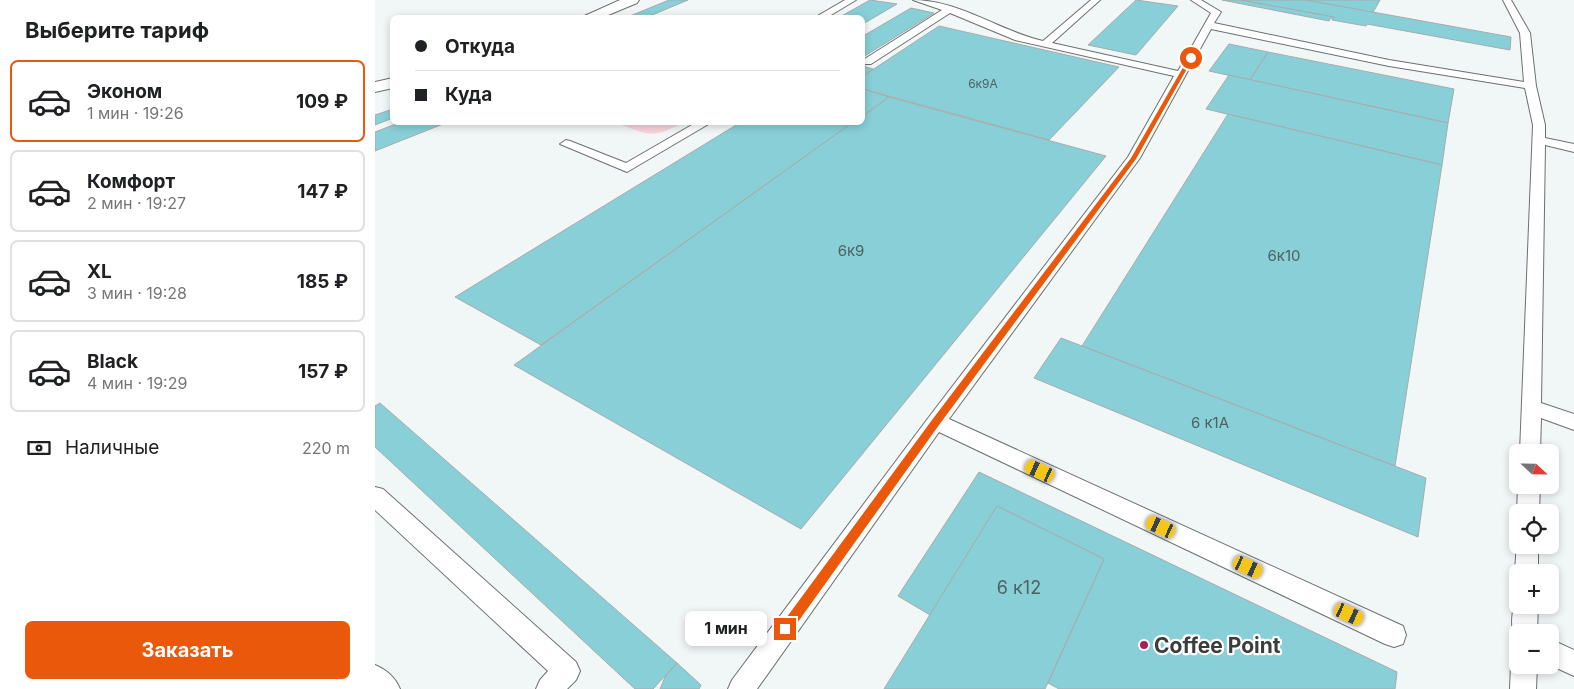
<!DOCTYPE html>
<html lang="ru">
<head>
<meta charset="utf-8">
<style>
  body { margin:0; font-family:Inter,sans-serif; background:#f6f6f6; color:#202124; height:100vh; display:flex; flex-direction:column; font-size:19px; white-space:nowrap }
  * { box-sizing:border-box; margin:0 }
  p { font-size:16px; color:#757577 }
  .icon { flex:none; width:28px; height:28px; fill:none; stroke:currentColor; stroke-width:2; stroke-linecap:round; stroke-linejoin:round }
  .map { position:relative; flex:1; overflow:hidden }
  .details { display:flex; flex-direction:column; background:#fff; width:375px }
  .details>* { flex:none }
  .hud { position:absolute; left:15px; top:15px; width:475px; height:110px; border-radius:8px; box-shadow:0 2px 8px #0003; display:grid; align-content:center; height:110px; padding:0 25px; background:#fff }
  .needle { width:32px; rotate:112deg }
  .tools { position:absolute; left:1134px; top:444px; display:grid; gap:10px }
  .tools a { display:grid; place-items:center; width:50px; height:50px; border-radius:8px; background:#fff; box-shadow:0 2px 8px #0003; font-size:25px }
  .end { position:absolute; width:22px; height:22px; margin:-11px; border:6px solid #ea580c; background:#fff; box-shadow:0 0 0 2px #fff }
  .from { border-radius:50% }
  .bubble { position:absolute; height:35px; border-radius:8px; background:#fff; box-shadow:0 2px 8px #0003; font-size:16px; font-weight:700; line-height:35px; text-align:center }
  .car { position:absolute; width:15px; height:30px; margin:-15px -8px; border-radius:6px; box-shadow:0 0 4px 1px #0007; background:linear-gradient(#f5c518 24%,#345 0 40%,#f5c518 0 76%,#345 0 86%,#f5c518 0) }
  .hud b { display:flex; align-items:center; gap:18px; height:48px; font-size:19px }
  .hud b+b { border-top:1px solid #e0e0e0 }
  .hud i { width:12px; height:12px; background:#202124 }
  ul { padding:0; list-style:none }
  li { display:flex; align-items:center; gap:15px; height:82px; margin:0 10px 8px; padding:0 15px; border:2px solid #e0e0e0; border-radius:8px }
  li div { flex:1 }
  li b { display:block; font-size:19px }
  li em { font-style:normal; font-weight:700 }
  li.current { border-color:#ea580c }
  li>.icon { width:45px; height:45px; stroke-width:1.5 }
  h2 { padding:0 25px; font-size:22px; line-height:60px }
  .pay { display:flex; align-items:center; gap:12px; height:55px; padding:0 25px; font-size:19px }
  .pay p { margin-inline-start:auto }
  .button { display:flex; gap:10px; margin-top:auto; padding:10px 25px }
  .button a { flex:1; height:58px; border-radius:8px; background:#ea580c; color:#fff; font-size:20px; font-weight:700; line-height:58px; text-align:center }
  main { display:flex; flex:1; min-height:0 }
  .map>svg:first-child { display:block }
  .green { fill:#fad3dc }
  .building { fill:#88cfd7; stroke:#a7abac }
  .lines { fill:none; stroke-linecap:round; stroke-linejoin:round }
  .service-casing { stroke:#6c7070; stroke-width:2 }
  .tertiary-casing { stroke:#6c7070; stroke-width:2 }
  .service { fill:#fff; fill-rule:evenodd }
  .tertiary { fill:#fff; fill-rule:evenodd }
  .route { fill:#ea580c }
  .poi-dot { fill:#ac1e59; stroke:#fff; stroke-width:2 }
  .labels { text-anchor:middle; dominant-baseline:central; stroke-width:4.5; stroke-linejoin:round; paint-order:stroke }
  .far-number-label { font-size:12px; fill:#4e6264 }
  .number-label { font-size:15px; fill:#4e6264 }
  .near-number-label { font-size:18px; fill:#4e6264 }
  .near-poi-label { font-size:21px; font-weight:bold; fill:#3b3d3d; stroke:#fff; text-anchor:start }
</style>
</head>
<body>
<main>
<section class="details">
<h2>Выберите тариф</h2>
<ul>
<li class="current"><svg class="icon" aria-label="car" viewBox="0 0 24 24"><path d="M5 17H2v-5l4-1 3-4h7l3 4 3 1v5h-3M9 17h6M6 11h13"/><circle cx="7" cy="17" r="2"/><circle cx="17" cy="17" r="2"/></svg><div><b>Эконом</b><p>1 мин · 19:26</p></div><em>109 ₽</em></li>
<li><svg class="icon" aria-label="car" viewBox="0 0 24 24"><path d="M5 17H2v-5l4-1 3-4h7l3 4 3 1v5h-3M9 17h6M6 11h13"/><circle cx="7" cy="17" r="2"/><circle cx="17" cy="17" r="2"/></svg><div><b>Комфорт</b><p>2 мин · 19:27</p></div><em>147 ₽</em></li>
<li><svg class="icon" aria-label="car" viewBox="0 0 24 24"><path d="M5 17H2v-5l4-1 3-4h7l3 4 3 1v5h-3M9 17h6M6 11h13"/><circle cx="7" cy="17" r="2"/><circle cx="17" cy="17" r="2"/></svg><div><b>XL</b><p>3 мин · 19:28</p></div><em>185 ₽</em></li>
<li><svg class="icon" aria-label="car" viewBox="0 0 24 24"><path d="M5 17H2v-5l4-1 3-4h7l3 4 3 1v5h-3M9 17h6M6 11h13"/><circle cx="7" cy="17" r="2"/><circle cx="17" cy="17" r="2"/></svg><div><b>Black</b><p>4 мин · 19:29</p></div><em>157 ₽</em></li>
</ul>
<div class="pay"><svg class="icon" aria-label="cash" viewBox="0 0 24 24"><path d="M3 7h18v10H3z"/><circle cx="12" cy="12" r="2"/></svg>Наличные<p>220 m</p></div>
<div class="button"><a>Заказать</a></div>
</section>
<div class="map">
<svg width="1199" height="689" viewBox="0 0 1199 689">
  <rect width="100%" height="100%" fill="#f1f6f6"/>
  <path class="green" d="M241,123H307C275,140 273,134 241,123Z"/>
  <g class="building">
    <polygon points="294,0 313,0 270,18 250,18"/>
    <polygon points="495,0 522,4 488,24 488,18 463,18"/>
    <polygon points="761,0 803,6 761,55 713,45"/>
    <polygon points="847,0 1005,0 991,25 956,18 954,21"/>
    <polygon points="866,0 931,0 1136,37 1135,50 992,24 991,26 957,20 959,17"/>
    <polygon points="536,8 559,13 488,57 488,36"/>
    <polygon points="564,26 744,67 674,140 488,89 488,76"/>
    <polygon points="854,44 893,52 875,80 834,71"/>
    <polygon points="893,52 1079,89 1073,123 875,80"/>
    <polygon points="488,66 498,69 488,76"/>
    <polygon points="854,75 1073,123 1067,165 831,109"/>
    <polygon points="488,89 514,97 488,116"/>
    <polygon points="514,97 731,156 426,529 139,365 478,122 488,122 488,116"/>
    <polygon points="18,109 18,118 0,125 0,115"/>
    <polygon points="853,114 1067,165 1020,466 707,346"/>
    <polygon points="26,122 73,122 0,151 0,132"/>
    <polygon points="366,122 478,122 166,345 80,297"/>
    <polygon points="686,338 1051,478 1043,537 659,378"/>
    <polygon points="5,403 302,663 278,689 260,689 0,447 0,406"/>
    <polygon points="604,472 1022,672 1020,689 684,689 673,683 729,559 622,506 555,615 523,596"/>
    <polygon points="622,506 729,559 670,689 509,689"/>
    <polygon points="302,663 326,685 324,689 285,689 290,677"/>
  </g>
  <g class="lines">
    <defs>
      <g id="service">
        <polygon points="470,0 481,0 451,18 439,18"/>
        <path d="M538,0C584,0 622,30 668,41L716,0H725L677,43L803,71L836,13L816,0H826L846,12L839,23L1014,60L1149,82L1145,33L1128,0H1136L1155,33L1161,86L1170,125V138L1199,144V152L1170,145L1166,403L1199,414V430L1166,418L1165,452H1145L1158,125L1150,88L1014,66L836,29L765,158L574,419L1028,626L1031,635L1028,644L1019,647L1010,644L564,432L382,689H353L357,680L554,417L753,157L799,76L640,40L575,13L496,64H488V60L567,10Z"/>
        <polygon points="322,122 337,122 252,172 185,144 191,140 195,141 251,163"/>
        <polygon points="1143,485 1165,485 1164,512 1142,513"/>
        <polygon points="0,487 8,489 201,662 205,671 201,680 192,689 161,689 165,680 173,671 0,510"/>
        <polygon points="1142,541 1142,545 1163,545 1163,572 1142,572 1142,577 1140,572"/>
        <path d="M1142,597V605H1163L1162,632H1142V641C1134,630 1137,609 1142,597Z"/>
        <polygon points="1175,639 1199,650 1199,676 1175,665"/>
        <polygon points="1142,655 1142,665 1162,665 1161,689 1135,689 1136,665"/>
        <path d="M0,665C12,670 20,677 25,689H0Z"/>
      </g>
      <g id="tertiary">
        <polygon points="245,0 264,0 262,3 226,18 205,18"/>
        <polygon points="18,78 18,88 0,92 0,82"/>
      </g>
    </defs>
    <use href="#service" class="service-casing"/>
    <use href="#tertiary" class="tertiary-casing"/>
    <use href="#service" class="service"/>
    <use href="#tertiary" class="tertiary"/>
  </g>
  <polygon class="route" points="814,57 818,58 761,159 564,425 415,633 406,633 406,625 557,420 756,158"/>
  <circle class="poi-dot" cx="769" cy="645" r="5"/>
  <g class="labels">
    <g class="far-number-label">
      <text x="608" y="83">6к9А</text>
    </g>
    <g class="number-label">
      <text x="476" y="250">6к9</text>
      <text x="909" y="255">6к10</text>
      <text x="835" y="422">6 к1А</text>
    </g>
    <g class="near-number-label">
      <text x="644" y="587">6 к12</text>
    </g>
    <g class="near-poi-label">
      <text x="779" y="645">Coffee Point</text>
    </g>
  </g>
</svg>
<div class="tools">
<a><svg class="needle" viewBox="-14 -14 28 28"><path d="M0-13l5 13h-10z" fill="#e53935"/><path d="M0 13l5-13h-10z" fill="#757577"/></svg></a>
<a><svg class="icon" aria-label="locate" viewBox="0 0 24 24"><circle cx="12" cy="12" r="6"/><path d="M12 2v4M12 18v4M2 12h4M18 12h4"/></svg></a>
<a>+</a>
<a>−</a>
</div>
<i class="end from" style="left:816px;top:58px"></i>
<i class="end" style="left:410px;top:629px"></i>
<div class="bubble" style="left:310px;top:611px;width:82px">1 мин</div>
<i class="car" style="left:665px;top:471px;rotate:295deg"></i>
<i class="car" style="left:786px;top:527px;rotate:295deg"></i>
<i class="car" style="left:873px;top:567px;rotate:115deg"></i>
<i class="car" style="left:974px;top:614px;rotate:115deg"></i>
<div class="hud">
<b><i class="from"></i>Откуда</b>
<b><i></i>Куда</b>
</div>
</div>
</main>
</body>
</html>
